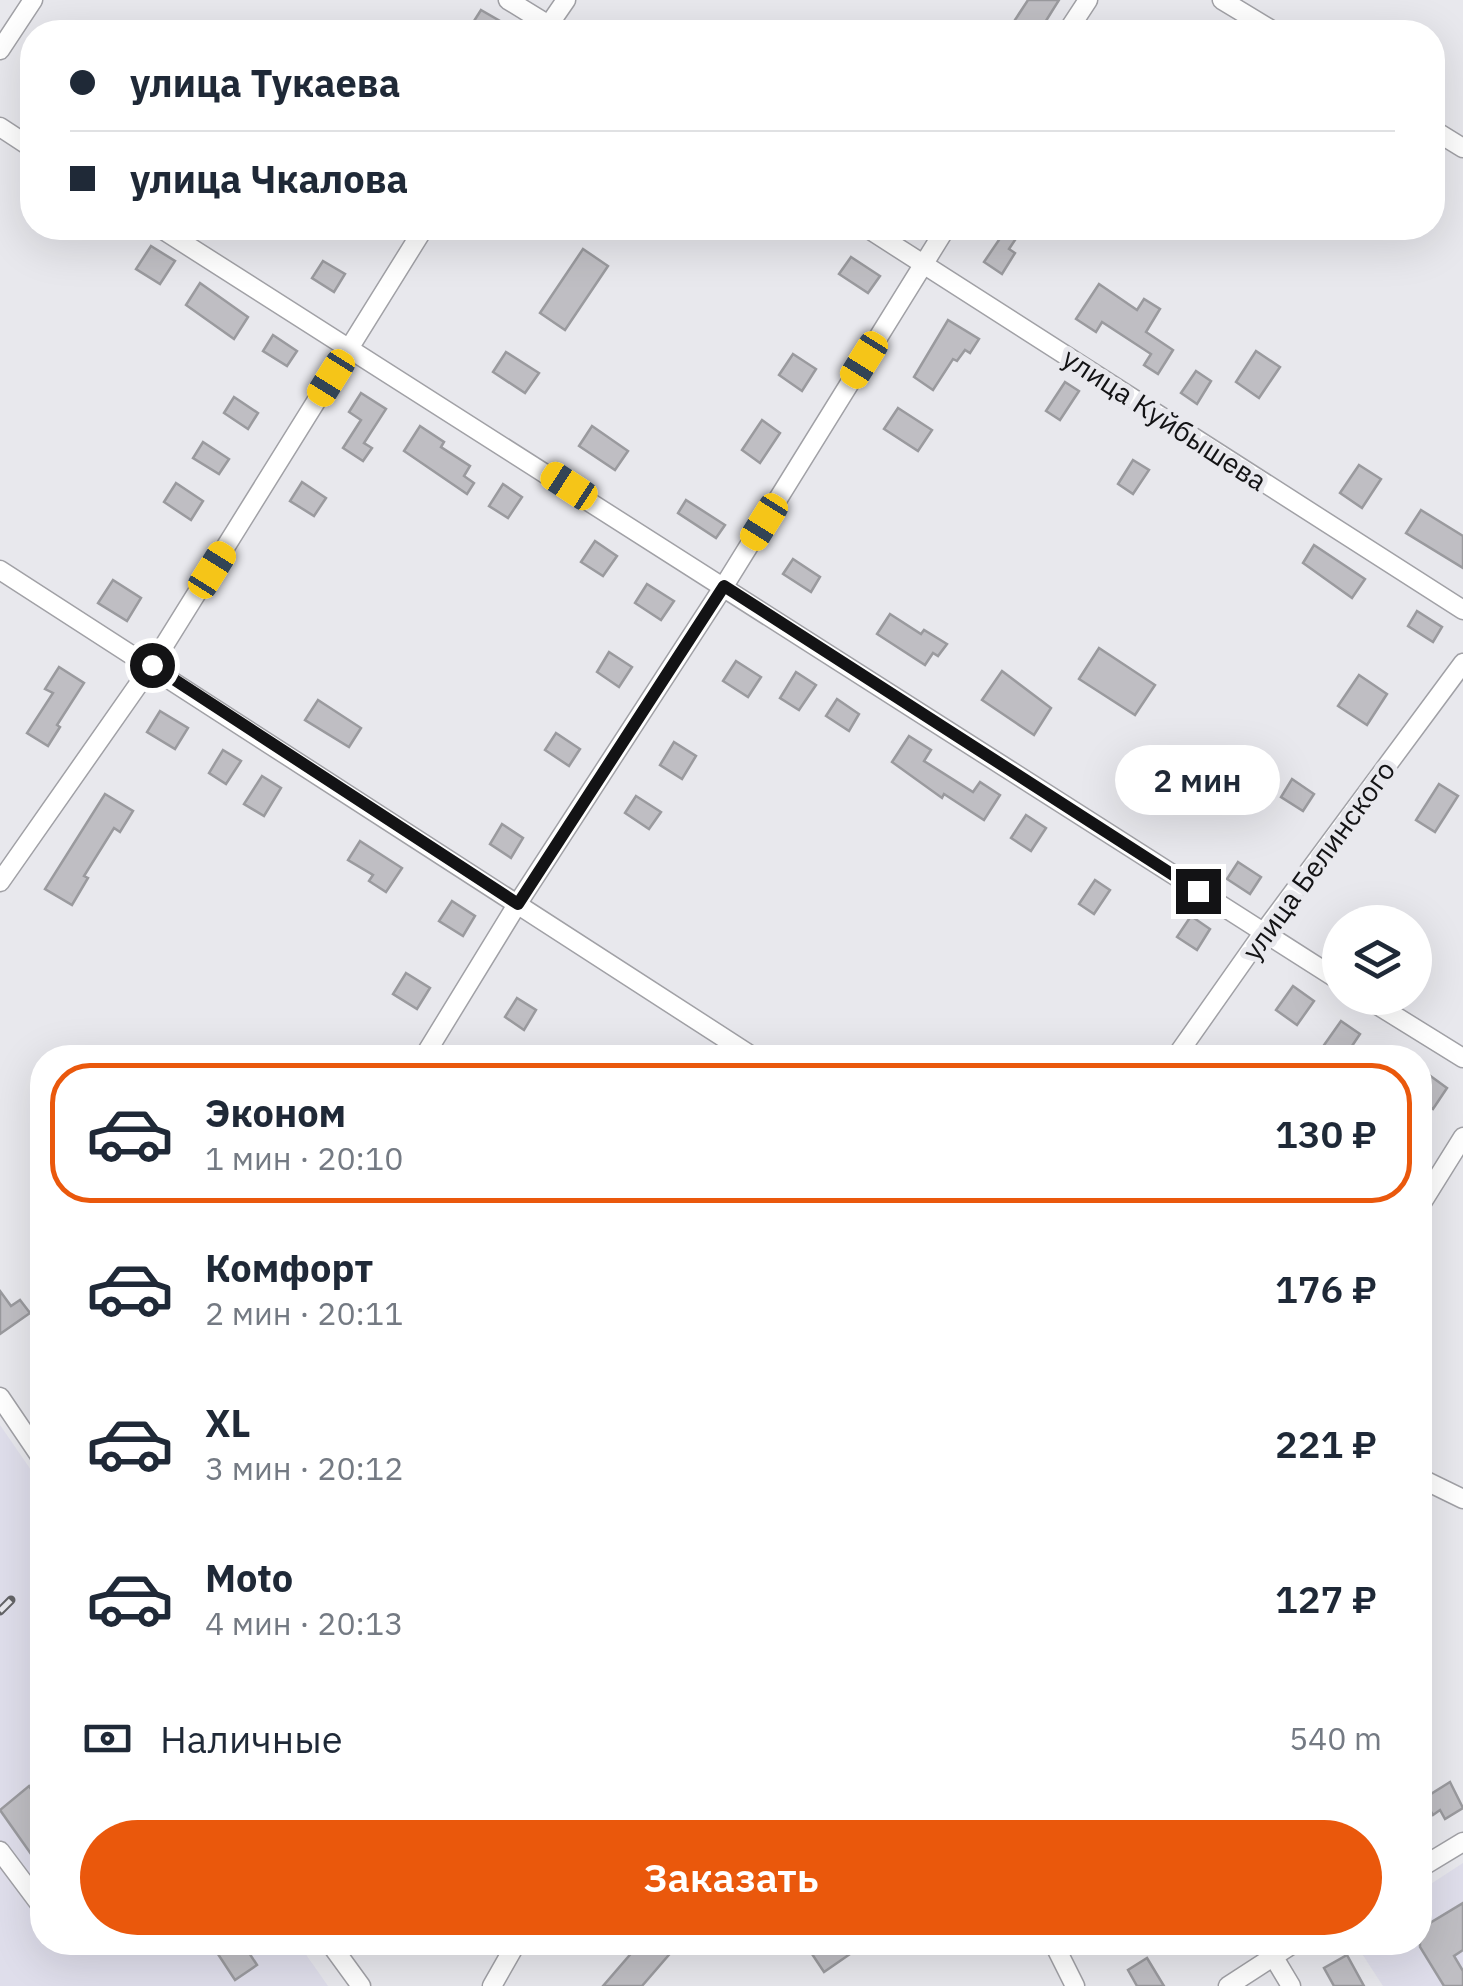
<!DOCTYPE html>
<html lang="ru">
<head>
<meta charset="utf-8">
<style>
  body { margin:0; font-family:"IBM Plex Sans",sans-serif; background:#f2f2f3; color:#1f2937; height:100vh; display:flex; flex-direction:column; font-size:38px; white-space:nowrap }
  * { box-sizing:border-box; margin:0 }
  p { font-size:32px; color:#747a83 }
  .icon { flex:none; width:55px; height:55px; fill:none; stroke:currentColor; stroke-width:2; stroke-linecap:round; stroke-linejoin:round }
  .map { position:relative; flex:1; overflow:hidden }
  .details { position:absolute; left:30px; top:1045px; width:1402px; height:910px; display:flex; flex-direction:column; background:#fff; border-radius:40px; box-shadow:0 10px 40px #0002 }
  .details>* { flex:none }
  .banner { position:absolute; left:20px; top:20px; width:1425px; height:220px; border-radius:40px; box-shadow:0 10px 40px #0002; display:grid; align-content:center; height:220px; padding:0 50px; background:#fff }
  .fabs { position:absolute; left:1322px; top:905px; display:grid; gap:20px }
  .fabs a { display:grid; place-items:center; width:110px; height:110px; border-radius:50%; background:#fff; box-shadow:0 10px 40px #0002; font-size:50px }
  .end { position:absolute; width:45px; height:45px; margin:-22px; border:12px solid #131315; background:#fff; box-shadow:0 0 0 5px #fff }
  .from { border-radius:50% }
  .bubble { position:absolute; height:70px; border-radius:35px; background:#fff; box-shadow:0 10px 40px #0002; font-size:32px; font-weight:600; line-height:70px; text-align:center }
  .car { position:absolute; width:30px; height:60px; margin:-30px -15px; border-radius:12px; box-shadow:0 0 8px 2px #0007; background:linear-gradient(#f5c518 24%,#345 0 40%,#f5c518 0 76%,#345 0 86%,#f5c518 0) }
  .banner b { display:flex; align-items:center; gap:35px; height:95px; font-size:38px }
  .banner b+b { border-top:2px solid #e0e1e3 }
  .banner i { width:25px; height:25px; background:#1f2937 }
  ul { padding:18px 0 0; list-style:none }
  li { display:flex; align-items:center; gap:30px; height:140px; margin:0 20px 15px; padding:0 30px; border:5px solid transparent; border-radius:40px }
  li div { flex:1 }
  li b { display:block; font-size:38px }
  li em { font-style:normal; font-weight:600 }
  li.on { border-color:#ea580c }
  li>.icon { width:90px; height:90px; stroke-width:1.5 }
  .pay { display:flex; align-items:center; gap:25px; height:110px; padding:0 50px; font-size:38px }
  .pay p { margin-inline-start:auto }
  .action { display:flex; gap:20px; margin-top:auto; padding:20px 50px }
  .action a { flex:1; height:115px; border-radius:60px; background:#ea580c; color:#fff; font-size:40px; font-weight:600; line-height:115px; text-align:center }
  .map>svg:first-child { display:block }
  .built { fill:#dfdeeb }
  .building { fill:#bfbec3; stroke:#9a9a9e; stroke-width:2.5 }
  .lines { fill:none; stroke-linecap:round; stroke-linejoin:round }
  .minor-casing { stroke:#a1a1a6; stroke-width:21 }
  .minor { stroke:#fff; stroke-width:18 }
  .rail-casing { stroke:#636366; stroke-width:9 }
  .rail { stroke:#e8e8ed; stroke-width:5; stroke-dasharray:15; stroke-linecap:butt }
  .route { stroke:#131315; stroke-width:12 }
  .labels { text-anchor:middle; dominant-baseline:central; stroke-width:10; stroke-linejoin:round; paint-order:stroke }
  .street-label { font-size:28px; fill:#131315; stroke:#e8e8ed }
</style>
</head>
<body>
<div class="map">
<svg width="1463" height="1986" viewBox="0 0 1463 1986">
  <rect width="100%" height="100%" fill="#e8e8ed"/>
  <g class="built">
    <polygon points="0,1425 42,1486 42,1942 298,1943 328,1986 0,1986"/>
    <polygon points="1463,1863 1463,1986 1383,1986 1355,1943 1420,1942 1420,1891"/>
  </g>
  <g class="building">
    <polygon points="1028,0 1059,0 1044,24 1055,32 1022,32 1011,26"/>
    <polygon points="481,10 519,32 467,32"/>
    <polygon points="1007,228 1023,228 1009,249 1015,253 1002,274 984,262"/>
    <polygon points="151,246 175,261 160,284 136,269"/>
    <polygon points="583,249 608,266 565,330 540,313"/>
    <polygon points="851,257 880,276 868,293 839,274"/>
    <polygon points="323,261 345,274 334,292 312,278"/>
    <polygon points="200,283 248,317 234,339 186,305"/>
    <polygon points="1099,284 1137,310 1144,299 1160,309 1146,332 1173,350 1158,374 1144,365 1151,354 1102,322 1096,332 1076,319"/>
    <polygon points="948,320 979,339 970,353 965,350 957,361 953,359 933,390 914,377"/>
    <polygon points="273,335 297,351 287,366 263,351"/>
    <polygon points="1256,351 1280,367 1259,398 1236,382"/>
    <polygon points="506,352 539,373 525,393 493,372"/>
    <polygon points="793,354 816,369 802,391 779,375"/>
    <polygon points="1196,371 1211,381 1197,404 1181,393"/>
    <polygon points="1065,382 1079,391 1060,420 1046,411"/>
    <polygon points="361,393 386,409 364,443 372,448 363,461 343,448 361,420 349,412"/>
    <polygon points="234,397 258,413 248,429 224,413"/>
    <polygon points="898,408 932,430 918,451 884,429"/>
    <polygon points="762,420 780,433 760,463 742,450"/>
    <polygon points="420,426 444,442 441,447 470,466 464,476 474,483 467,494 404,451"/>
    <polygon points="592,426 628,451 615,470 579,446"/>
    <polygon points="203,442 229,459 219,474 193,458"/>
    <polygon points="1133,460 1149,470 1133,494 1118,484"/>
    <polygon points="1359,465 1381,479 1362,508 1340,493"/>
    <polygon points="302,482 326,498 314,516 290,501"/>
    <polygon points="176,483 203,501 191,520 164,502"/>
    <polygon points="503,484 522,497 508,518 489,506"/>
    <polygon points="686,500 725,525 716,538 678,513"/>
    <polygon points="1421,510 1463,536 1463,568 1406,533"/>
    <polygon points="595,541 617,556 603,576 581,562"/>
    <polygon points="1314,545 1365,579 1352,598 1303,563"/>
    <polygon points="793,559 820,577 811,592 783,574"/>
    <polygon points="113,580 141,598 127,621 98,603"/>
    <polygon points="647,584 674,601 661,620 635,603"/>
    <polygon points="1417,611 1442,627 1433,642 1408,626"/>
    <polygon points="890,614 921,634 924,630 947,644 938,656 933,653 925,665 877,634"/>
    <polygon points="1099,648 1155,685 1135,715 1079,679"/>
    <polygon points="609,652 632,667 619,687 597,672"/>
    <polygon points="736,661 761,677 748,697 723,681"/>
    <polygon points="59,667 84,683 57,725 60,727 48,746 27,733 53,693 45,689"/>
    <polygon points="1002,671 1051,708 1034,735 982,700"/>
    <polygon points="796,672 816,685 799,710 780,698"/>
    <polygon points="1359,675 1387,694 1367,725 1338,706"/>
    <polygon points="837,699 859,714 849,731 826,716"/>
    <polygon points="318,700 361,728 349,747 305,720"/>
    <polygon points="160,711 188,728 175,749 147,732"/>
    <polygon points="556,733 580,749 569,766 545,750"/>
    <polygon points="909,736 931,750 924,761 973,792 980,782 1000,795 984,820 944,794 942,798 892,762"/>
    <polygon points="674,742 696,756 682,779 660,765"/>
    <polygon points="223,750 241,761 226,784 209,773"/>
    <polygon points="262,776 281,788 264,816 244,804"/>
    <polygon points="1292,779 1314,794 1303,811 1281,797"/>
    <polygon points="1439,784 1458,796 1435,832 1416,820"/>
    <polygon points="105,794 133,811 120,832 114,828 84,876 88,878 72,905 45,889"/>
    <polygon points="636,796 661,812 649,829 625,813"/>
    <polygon points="1026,815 1046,828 1031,851 1011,838"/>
    <polygon points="502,824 523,838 511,858 490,844"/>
    <polygon points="360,841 402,868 386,892 369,881 373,875 348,860"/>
    <polygon points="1238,862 1261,877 1250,894 1227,879"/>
    <polygon points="1095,880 1110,890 1094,914 1079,904"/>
    <polygon points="452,901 475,916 463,936 439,921"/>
    <polygon points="1191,916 1210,929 1197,950 1177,937"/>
    <polygon points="406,973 430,988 417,1009 393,994"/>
    <polygon points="1293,986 1314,1001 1297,1025 1276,1010"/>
    <polygon points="517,998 536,1010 524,1030 505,1017"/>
    <polygon points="1341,1021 1360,1034 1344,1058 1336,1058 1322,1048"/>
    <polygon points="1425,1072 1447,1088 1433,1109 1420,1100 1420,1079"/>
    <polygon points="0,1291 11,1306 20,1300 30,1313 0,1334"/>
    <polygon points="1450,1782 1463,1808 1445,1819 1440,1810 1433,1815 1423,1799"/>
    <polygon points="29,1786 42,1805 42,1846 31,1854 0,1810"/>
    <polygon points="1463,1903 1463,1950 1454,1956 1463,1971 1463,1986 1444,1986 1420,1947 1420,1929"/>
    <polygon points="210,1942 242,1942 257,1965 235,1980"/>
    <polygon points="641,1942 680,1942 642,1986 603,1986"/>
    <polygon points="804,1942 846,1942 853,1952 824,1972"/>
    <polygon points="1347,1955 1364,1986 1334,1986 1324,1968"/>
    <polygon points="1147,1958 1164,1986 1137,1986 1128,1970"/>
  </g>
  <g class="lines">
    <defs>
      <g id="minor">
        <polyline points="508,0 560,32"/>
        <polyline points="1222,0 1275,32"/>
        <polyline points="544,32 566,0"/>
        <polyline points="1067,32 1088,0"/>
        <polyline points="0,50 33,0"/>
        <polyline points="0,127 32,148"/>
        <polyline points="1432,129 1463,148"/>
        <polyline points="160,228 1340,981"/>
        <polyline points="867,228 1463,610"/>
        <polyline points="0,570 755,1058"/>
        <polyline points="0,882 152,665 424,228"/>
        <polyline points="1366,998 1463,1058"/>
        <polyline points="423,1058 518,903 724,586 946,228"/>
        <polyline points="1175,1058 1263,933 1463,663"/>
        <polyline points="1420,1206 1463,1137"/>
        <polyline points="0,1397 42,1459"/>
        <polyline points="1420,1478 1463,1499"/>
        <polyline points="0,1851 42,1907"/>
        <polyline points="1420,1868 1463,1842"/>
        <polyline points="329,1942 361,1986"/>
        <polyline points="489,1942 496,1942"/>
        <polyline points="1053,1942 1075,1986"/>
        <polyline points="1273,1956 1291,1986"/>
        <polyline points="492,1986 517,1942"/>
        <polyline points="1228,1986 1296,1942"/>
      </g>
    </defs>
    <use href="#minor" class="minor-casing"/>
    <use href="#minor" class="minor"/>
    <defs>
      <polyline id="rail" points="0,1611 11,1600"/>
    </defs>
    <use href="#rail" class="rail-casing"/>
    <use href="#rail" class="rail"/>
  </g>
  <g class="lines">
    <polyline class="route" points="152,665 518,904 724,586 1198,891"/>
  </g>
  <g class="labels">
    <g class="street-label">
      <text transform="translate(1165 419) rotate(33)">улица Куйбышева</text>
      <text transform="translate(1318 860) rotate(-54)">улица Белинского</text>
    </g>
  </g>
</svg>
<div class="fabs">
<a><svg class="icon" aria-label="layers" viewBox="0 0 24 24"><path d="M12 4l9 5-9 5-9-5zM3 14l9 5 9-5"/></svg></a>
</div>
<i class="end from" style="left:152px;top:665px"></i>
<i class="end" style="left:1198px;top:891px"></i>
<div class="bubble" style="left:1115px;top:745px;width:165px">2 мин</div>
<i class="car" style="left:864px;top:360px;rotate:212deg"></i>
<i class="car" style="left:331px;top:378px;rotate:212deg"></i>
<i class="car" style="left:569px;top:486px;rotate:303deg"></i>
<i class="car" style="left:764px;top:522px;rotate:212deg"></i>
<i class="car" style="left:212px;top:570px;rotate:32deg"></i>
<div class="banner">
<b><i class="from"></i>улица Тукаева</b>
<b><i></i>улица Чкалова</b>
</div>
<section class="details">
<ul>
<li class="on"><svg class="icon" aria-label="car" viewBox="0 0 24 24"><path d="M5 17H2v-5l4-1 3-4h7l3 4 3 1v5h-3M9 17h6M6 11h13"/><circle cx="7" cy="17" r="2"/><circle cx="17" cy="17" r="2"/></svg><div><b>Эконом</b><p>1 мин · 20:10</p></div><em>130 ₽</em></li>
<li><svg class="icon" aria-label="car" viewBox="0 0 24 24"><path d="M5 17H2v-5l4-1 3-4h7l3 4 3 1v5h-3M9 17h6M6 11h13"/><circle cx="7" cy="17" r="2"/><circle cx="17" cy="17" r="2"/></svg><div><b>Комфорт</b><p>2 мин · 20:11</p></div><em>176 ₽</em></li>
<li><svg class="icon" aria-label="car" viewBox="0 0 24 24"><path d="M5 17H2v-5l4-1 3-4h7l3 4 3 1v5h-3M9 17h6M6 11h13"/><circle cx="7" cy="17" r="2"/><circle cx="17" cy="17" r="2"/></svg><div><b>XL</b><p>3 мин · 20:12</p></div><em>221 ₽</em></li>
<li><svg class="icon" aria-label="car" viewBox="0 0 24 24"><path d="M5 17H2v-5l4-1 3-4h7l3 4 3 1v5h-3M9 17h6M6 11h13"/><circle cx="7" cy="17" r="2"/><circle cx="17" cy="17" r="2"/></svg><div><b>Moto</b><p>4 мин · 20:13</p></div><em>127 ₽</em></li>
</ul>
<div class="pay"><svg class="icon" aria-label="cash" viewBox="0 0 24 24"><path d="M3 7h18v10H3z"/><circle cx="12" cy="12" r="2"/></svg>Наличные<p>540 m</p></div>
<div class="action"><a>Заказать</a></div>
</section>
</div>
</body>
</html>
